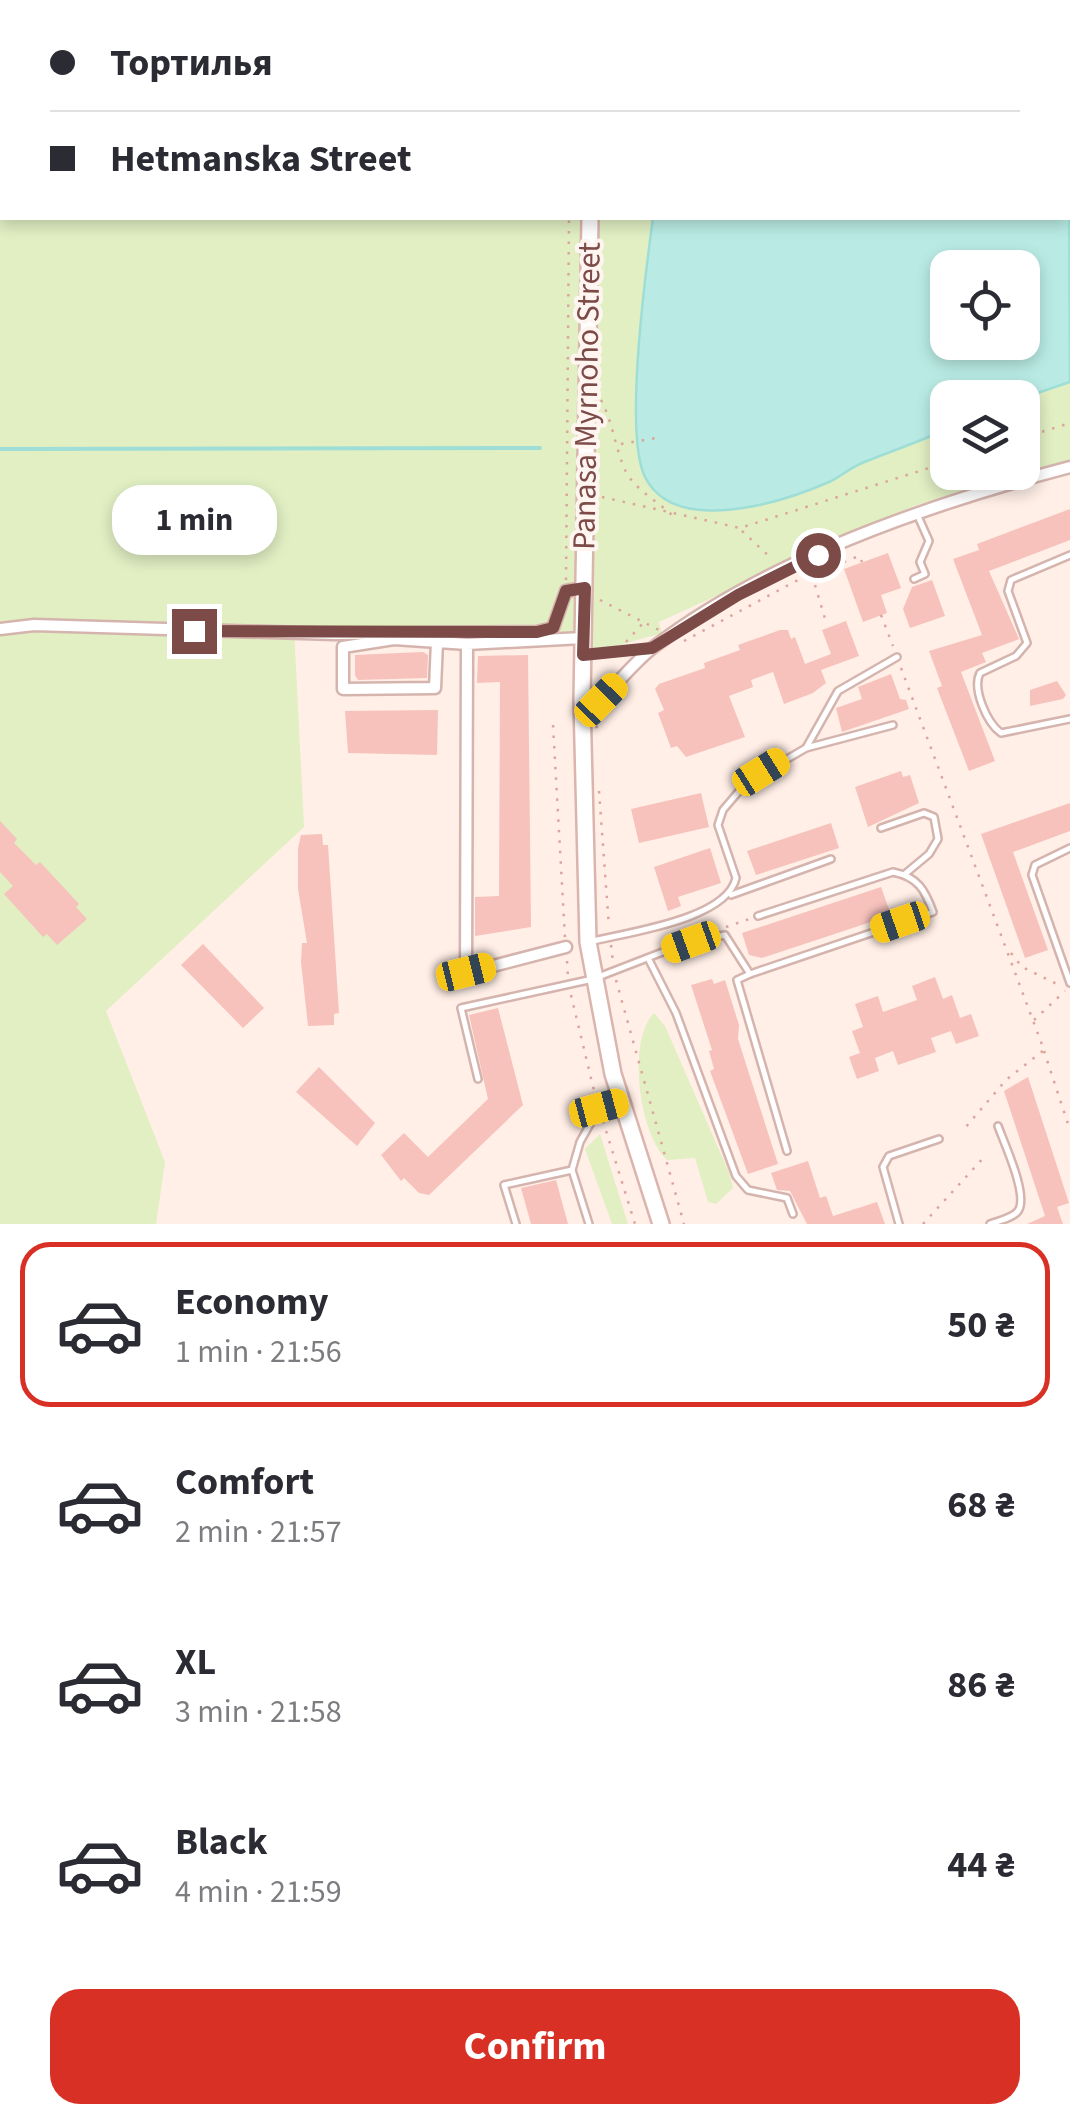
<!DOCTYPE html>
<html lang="en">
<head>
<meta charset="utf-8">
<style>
  body { margin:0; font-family:"Source Sans 3",sans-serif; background:#f2f2f3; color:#2b2b33; height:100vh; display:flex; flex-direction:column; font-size:38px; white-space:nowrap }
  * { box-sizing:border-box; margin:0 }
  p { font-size:32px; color:#7c7c81 }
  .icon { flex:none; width:55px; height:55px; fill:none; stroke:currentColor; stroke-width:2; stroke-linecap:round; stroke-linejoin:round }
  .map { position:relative; height:1224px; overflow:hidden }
  .panel { display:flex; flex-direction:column; background:#fff; flex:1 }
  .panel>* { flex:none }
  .banner { position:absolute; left:0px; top:0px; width:1070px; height:220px; box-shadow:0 5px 15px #0003; display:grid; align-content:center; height:220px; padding:0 50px; background:#fff }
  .tools { position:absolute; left:930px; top:250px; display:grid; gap:20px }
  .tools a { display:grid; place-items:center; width:110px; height:110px; border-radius:20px; background:#fff; box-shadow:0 5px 15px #0003; font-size:50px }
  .end { position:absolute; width:45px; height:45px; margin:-22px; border:12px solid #7c4b48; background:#fff; box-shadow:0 0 0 5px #fff }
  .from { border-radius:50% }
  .bubble { position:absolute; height:70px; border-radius:30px; background:#fff; box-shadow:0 5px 15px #0003; font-size:32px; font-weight:700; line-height:70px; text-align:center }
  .car { position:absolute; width:30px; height:60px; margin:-30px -15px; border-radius:12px; box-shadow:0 0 8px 2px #0007; background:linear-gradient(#f5c518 24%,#345 0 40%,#f5c518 0 76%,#345 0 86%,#f5c518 0) }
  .banner b { display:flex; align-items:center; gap:35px; height:95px; font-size:38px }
  .banner b+b { border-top:2px solid #e1e1e2 }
  .banner i { width:25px; height:25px; background:#2b2b33 }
  ul { padding:18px 0 0; list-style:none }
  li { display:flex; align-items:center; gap:30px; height:165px; margin:0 20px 15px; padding:0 30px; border:5px solid transparent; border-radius:30px }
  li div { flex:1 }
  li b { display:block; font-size:38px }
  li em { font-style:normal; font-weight:700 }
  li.active { border-color:#d93025 }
  li>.icon { width:90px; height:90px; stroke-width:1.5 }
  .button { display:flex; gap:20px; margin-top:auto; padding:20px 50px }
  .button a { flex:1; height:115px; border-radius:30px; background:#d93025; color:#fff; font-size:40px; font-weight:700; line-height:115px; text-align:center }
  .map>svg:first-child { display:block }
  .green { fill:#e1efc3; fill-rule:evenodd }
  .water { fill:#b9ebe4; stroke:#9eded6; stroke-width:2.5; fill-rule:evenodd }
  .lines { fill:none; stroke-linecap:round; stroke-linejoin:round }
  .stream { stroke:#9eded6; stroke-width:4 }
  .building { fill:#f7c2bc }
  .service-casing { stroke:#d5b4ae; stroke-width:10 }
  .minor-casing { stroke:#d5b4ae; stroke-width:15 }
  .tertiary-casing { stroke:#d5b4ae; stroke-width:18 }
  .secondary-casing { stroke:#dbb4ad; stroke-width:20 }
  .path { stroke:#dda49e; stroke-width:2.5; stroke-dasharray:2.5 8; stroke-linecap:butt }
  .service { stroke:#fff; stroke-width:5 }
  .minor { stroke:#fff; stroke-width:10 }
  .tertiary { stroke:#fff; stroke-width:12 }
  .secondary { stroke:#fff; stroke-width:15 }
  .route { stroke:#7c4b48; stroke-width:12 }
  .labels { text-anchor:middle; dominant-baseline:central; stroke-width:8; stroke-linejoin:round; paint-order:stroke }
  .street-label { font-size:32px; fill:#7c4b48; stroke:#fff5f0 }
</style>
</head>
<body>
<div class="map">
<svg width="1070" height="1224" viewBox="0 0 1070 1224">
  <rect width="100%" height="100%" fill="#ffefe7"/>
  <g class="green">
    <path d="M599,0H1070V461L914,506L659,622L662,634C636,638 617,650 591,648L596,218H1068V2ZM948,268H1022V342H948ZM948,398H1022V472H948Z"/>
    <polygon points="0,108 2,218 584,218 577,632 294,628 304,827 106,1011 165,1162 156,1224 0,1224"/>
    <path d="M654,1013L665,1026L730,1175L733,1188L716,1204L708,1202L695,1158L667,1160C640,1136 626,1042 654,1013Z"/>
    <polygon points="600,1134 628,1224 612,1224 585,1149"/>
  </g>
  <path class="water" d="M1068,27L1070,382L1023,398H948L947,429C919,442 891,451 862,463C850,468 840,477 829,482C783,502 675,537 645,477C624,434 646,269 653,218H1068ZM948,268H1022V342H948Z"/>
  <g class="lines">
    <polyline class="stream" points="0,449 540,448"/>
  </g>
  <g class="building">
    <polygon points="1070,509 1070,540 989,571 1019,639 982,653 986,662 961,672 995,761 969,771 937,688 942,686 929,651 982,635 953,559 979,550 977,544"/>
    <polygon points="888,553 901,588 881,595 887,613 863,622 844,569"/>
    <polygon points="932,580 945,616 910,628 903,609 912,587"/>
    <polygon points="846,621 859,656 821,670 826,683 813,693 784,704 773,672 751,680 753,687 729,696 745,737 686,757 677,746 671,748 658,713 664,710 655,689 659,684 705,668 704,663 740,650 738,645 780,630 788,630 791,639 795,637 805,664 831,654 822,630"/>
    <polygon points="423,652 428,655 427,678 358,680 355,675 355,655"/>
    <polygon points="528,655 531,927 475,936 475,897 499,896 500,682 477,683 478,656"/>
    <polygon points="891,674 900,699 906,700 909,709 842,732 836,708 862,699 858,687"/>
    <polygon points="1057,681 1066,695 1063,699 1030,706 1030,690"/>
    <polygon points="438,710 437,755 348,753 345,711"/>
    <polygon points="901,771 903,777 910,775 919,803 868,827 855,787"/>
    <polygon points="701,793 709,827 639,843 631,809"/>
    <polygon points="1070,803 1070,831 1013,852 1048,950 1025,958 981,834"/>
    <polygon points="0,821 17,839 14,843 36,865 40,862 79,904 76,907 87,919 57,945 47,934 43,937 4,894 13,886 0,872"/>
    <polygon points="831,823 839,848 756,875 747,851"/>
    <polygon points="322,834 323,845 328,845 339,1013 334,1014 334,1025 308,1026 301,962 302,943 307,943 298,889 298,848 301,835"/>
    <polygon points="710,848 721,883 678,897 681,906 668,911 654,867"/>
    <polygon points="881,887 890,912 883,918 762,958 749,955 742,933"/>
    <polygon points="203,944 264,1008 243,1028 181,965"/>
    <polygon points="935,977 943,999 952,995 960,1018 971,1014 979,1036 956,1044 951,1031 931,1038 936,1052 898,1065 893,1051 875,1058 879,1071 857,1079 849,1057 860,1053 852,1031 863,1027 855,1004 878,996 883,1012 917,1000 912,986"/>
    <polygon points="712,979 714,984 725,980 739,1025 738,1039 778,1164 748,1174 710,1071 714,1069 709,1051 712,1050 691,985"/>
    <polygon points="498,1008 523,1105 429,1195 419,1193 404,1178 401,1181 381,1155 404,1133 428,1157 488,1099 469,1015"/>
    <polygon points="319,1067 375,1123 357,1146 296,1092"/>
    <polygon points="1028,1077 1069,1203 1057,1207 1063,1224 1027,1224 1045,1216 1004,1091"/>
    <polygon points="808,1161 820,1198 826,1196 833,1216 877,1202 885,1224 807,1224 790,1191 777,1190 771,1173"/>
    <polygon points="556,1180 568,1224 531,1224 521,1188"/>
  </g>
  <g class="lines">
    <defs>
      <g id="service">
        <path d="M1070,555L1011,580L1008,591L1027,643L1016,656L980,673C972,689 987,723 1001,733L1070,719"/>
        <polyline points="914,579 925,574 920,562 929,541 917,514"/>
        <polyline points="586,655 649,649"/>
        <polyline points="806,748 838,691 897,657"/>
        <polyline points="881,828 924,813 934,817 938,839 929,854 905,874"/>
        <polyline points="1070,848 1035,865 1032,875 1070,983"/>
        <polyline points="731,895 831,859"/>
        <path d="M593,941C630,932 727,919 736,878L718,825L723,810L746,783L806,748L893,725"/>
        <polyline points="649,960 676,1013 736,1176 748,1190 787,1198 793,1214"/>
        <path d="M750,974L933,912C925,890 918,877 893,872L758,916"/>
        <polyline points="478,1079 461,1008 593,979 691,941 725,935 750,974 737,980 787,1151"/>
        <polyline points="572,1170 589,1224"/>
        <polyline points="516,1224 504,1185 572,1170 580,1142 599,1108 619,1103"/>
        <polyline points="899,1224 883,1167 889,1156 939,1139"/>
        <path d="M990,1224C998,1221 1013,1218 1018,1211C1029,1196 1004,1143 998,1126"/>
      </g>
      <g id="minor">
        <polyline points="0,629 34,625 334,634 537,632 553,628 566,591 585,588"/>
        <polyline points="437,642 435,688 343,689 343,647 394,639 467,644"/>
        <path d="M582,702L601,700C618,683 635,661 655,646C769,559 933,503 1070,467"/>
        <polyline points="566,947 466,973 467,644 583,638"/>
      </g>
      <g id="tertiary">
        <polyline points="406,2 416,0"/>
        <polyline points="0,102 2,102"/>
      </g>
      <g id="secondary">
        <polyline points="593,2 593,0"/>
        <polyline points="590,218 582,702 588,942 613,1074 661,1224"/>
      </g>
    </defs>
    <use href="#service" class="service-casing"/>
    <use href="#minor" class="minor-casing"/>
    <use href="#tertiary" class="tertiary-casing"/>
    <use href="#secondary" class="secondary-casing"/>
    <g class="path">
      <polyline points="574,2 574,0"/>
      <polyline points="787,2 797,0"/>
      <path d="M601,400C613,423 615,447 625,470C634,489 657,501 672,515"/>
      <polyline points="1022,438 1070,423"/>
      <polyline points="621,444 662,437"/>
      <polyline points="602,497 740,528 948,462"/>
      <polyline points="742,531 772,559"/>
      <polyline points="812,575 826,622"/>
      <polyline points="566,580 569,218"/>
      <polyline points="600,600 659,630"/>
      <polyline points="881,615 893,646"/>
      <polyline points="684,641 796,581 859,556 862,562"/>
      <polyline points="626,642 644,622"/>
      <polyline points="901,668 1044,1050 1006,1080 965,1128"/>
      <polyline points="553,725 565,938"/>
      <polyline points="596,728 607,709"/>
      <polyline points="599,791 609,927"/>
      <polyline points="726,927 752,918"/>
      <polyline points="611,945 613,962"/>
      <polyline points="1011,953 1022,967 1061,986"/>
      <polyline points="567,961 568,978"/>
      <polyline points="616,980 684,1224"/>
      <polyline points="571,995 596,1099"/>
      <polyline points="1034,1020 1065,991"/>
      <polyline points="1044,1051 1070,1130"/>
      <polyline points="603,1121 635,1224"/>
      <polyline points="923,1224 986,1155"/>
    </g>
    <use href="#service" class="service"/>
    <use href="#minor" class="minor"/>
    <use href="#tertiary" class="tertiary"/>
    <use href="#secondary" class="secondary"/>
  </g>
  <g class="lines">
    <polyline class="route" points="194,631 537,632 553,628 566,591 585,588 583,655 652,648 738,595 818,555"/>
  </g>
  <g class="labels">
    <g class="street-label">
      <text transform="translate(587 396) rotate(-89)">Panasa Myrnoho Street</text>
    </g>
  </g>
</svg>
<div class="tools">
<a><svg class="icon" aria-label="locate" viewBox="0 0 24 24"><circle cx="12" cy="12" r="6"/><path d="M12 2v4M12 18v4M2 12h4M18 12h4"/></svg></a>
<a><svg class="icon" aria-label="layers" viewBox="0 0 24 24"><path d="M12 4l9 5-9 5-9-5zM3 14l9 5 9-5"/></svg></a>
</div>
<i class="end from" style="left:818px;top:555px"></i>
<i class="end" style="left:194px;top:631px"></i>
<div class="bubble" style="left:112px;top:485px;width:165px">1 min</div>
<i class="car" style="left:601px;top:700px;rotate:44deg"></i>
<i class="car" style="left:761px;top:772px;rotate:58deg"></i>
<i class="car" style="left:900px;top:922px;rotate:251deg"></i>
<i class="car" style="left:691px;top:942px;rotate:250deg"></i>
<i class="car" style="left:466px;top:972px;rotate:76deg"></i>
<i class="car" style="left:599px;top:1108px;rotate:75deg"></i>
<div class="banner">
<b><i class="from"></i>Тортилья</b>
<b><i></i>Hetmanska Street</b>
</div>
</div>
<section class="panel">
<ul>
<li class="active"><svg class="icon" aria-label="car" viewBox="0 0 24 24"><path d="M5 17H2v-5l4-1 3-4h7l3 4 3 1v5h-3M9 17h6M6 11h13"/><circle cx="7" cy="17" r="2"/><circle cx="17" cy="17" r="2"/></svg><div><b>Economy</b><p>1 min · 21:56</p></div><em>50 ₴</em></li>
<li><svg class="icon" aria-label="car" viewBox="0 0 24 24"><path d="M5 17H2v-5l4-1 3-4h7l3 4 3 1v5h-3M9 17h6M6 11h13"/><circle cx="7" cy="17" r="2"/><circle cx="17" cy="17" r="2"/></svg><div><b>Comfort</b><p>2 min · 21:57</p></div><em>68 ₴</em></li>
<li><svg class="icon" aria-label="car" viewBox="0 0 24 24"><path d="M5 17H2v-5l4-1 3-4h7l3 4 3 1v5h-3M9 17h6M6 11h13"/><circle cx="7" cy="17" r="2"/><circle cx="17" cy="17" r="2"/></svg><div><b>XL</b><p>3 min · 21:58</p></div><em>86 ₴</em></li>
<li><svg class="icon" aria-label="car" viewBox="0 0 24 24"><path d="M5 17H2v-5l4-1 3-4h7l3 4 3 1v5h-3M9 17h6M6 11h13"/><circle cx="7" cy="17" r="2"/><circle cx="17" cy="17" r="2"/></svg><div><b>Black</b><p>4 min · 21:59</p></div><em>44 ₴</em></li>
</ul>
<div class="button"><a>Confirm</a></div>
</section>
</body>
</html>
